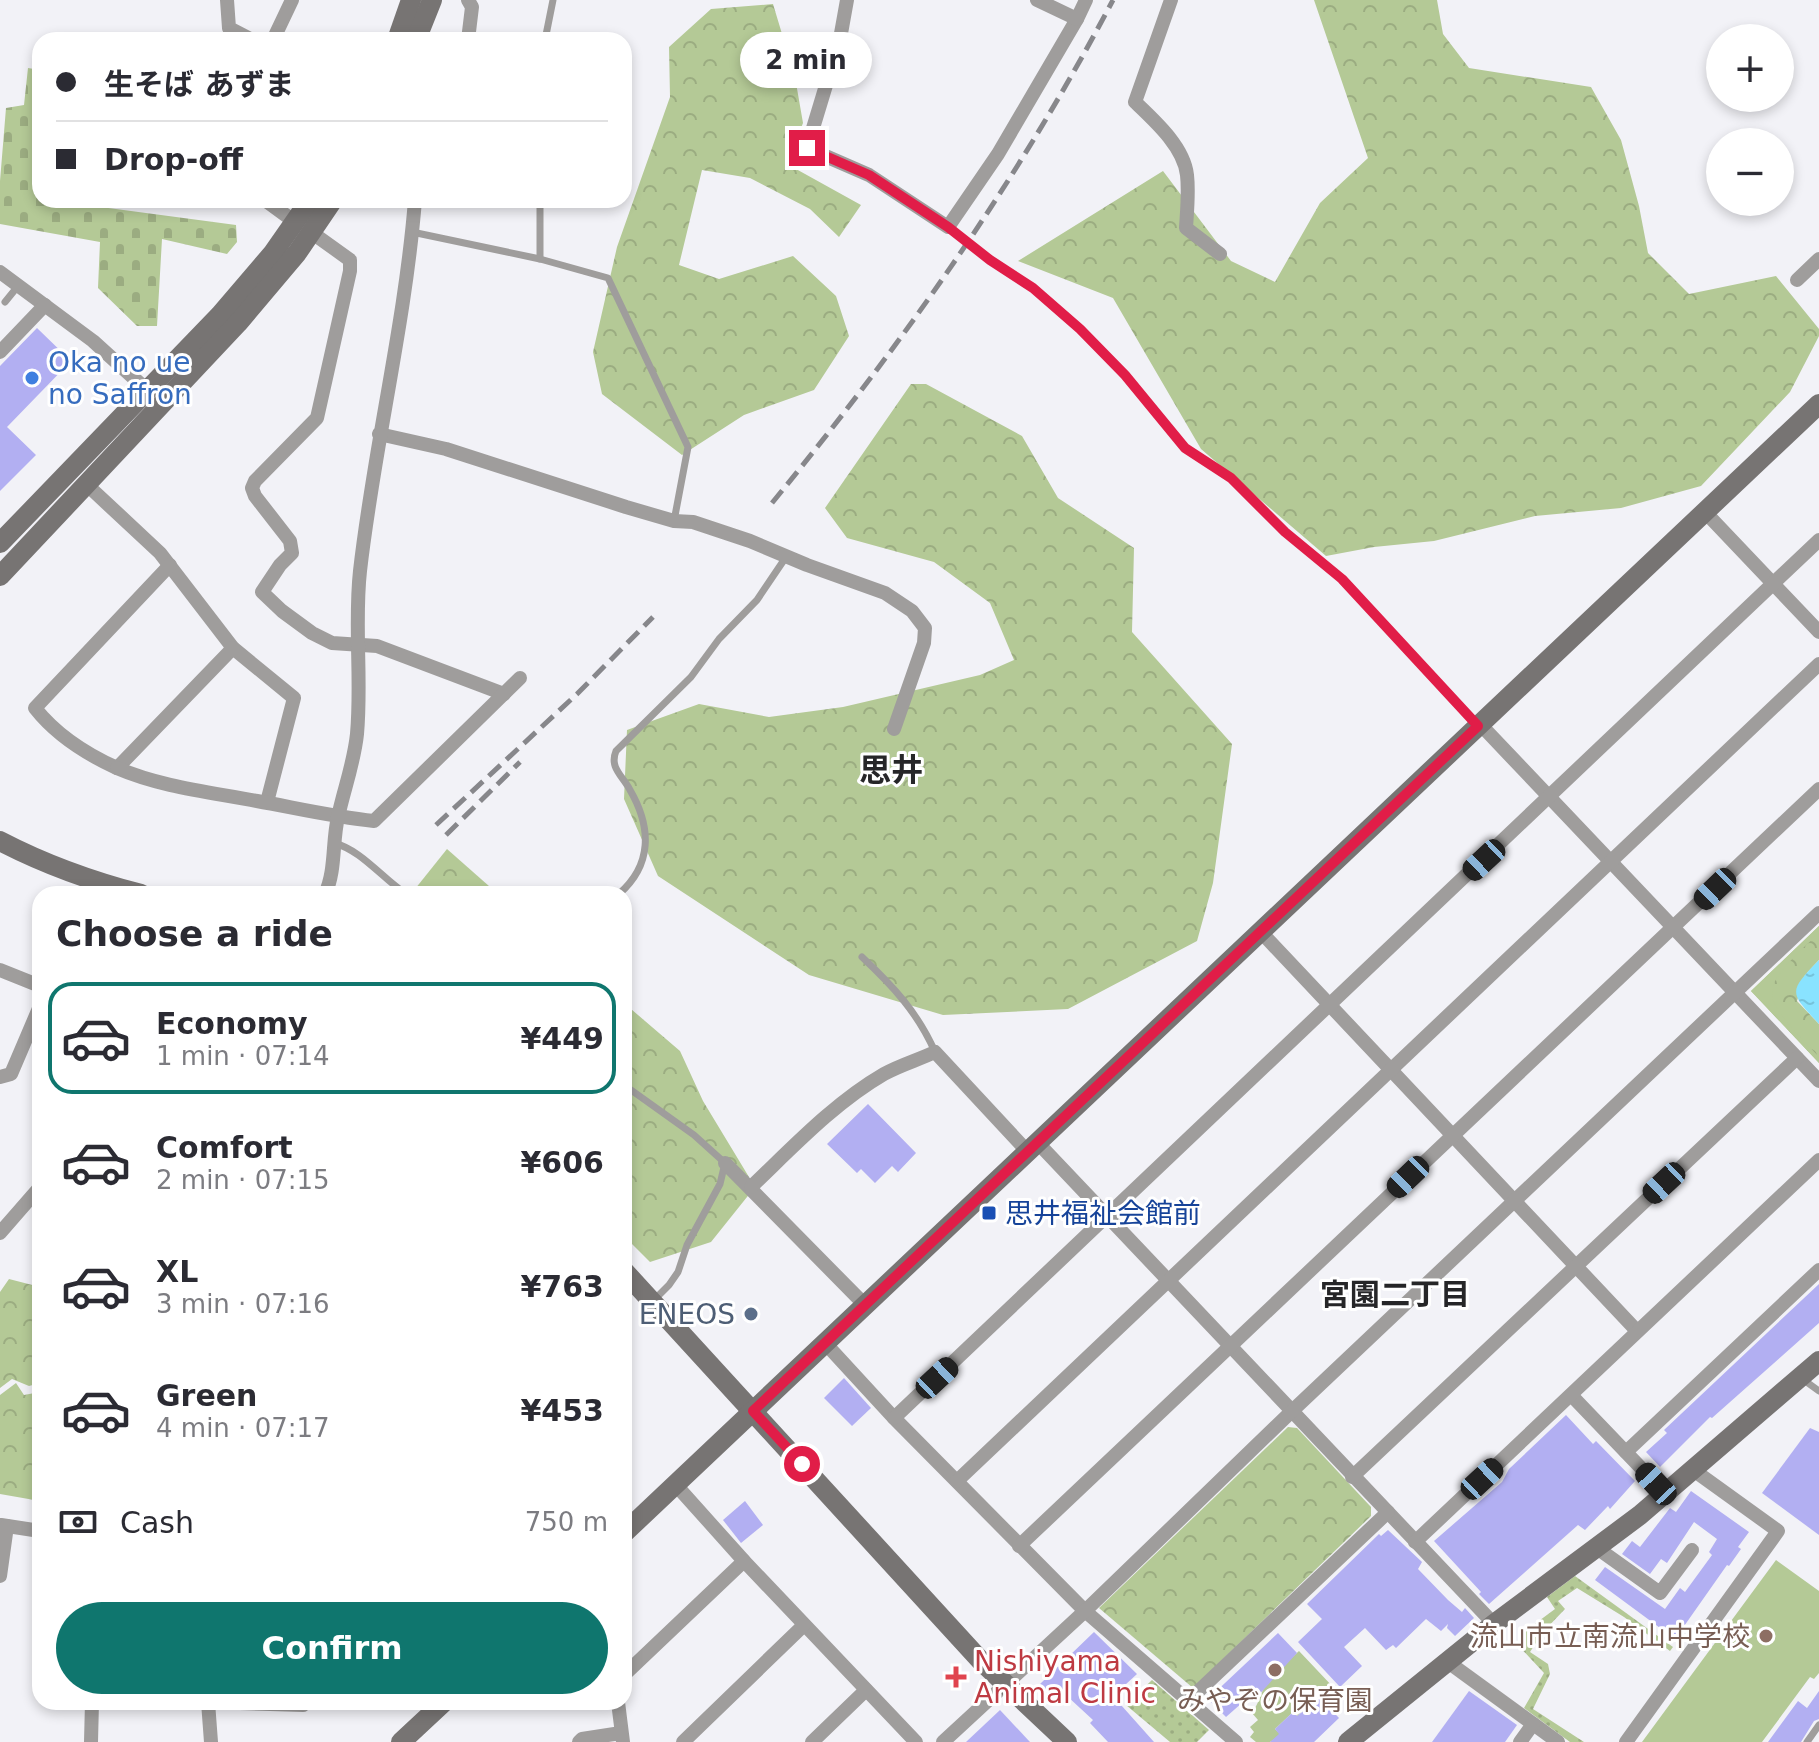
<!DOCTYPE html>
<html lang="en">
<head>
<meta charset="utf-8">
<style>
  body { margin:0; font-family:"DejaVu Sans","Noto Sans JP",sans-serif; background:#f2f2f3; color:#2b2b33; height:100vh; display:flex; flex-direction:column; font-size:30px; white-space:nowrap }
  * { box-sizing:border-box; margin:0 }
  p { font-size:26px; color:#7c7c81 }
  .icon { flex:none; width:44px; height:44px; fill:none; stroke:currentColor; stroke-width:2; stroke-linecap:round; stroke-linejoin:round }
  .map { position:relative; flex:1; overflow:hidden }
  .drawer { position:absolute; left:32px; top:886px; width:600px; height:824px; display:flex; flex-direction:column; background:#fff; border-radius:24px; box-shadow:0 4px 12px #0003 }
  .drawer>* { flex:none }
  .banner { position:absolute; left:32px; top:32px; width:600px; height:176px; border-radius:24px; box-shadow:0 4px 12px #0003; display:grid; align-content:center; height:176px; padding:0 24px; background:#fff }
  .controls { position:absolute; left:1706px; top:24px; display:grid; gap:16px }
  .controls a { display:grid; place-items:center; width:88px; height:88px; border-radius:50%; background:#fff; box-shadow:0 4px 12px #0003; font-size:40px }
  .end { position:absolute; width:36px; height:36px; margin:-18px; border:10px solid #e11d48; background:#fff; box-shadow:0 0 0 4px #fff }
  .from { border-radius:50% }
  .bubble { position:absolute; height:56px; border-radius:28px; background:#fff; box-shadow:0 4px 12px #0003; font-size:26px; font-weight:700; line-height:56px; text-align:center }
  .car { position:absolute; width:24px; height:48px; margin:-24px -12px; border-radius:10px; box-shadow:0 0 6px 2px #0007; background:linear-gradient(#222 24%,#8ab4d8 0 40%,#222 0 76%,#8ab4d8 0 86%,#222 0) }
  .banner b { display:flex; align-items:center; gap:28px; height:76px; font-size:30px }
  .banner b+b { border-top:2px solid #e1e1e2 }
  .banner i { width:20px; height:20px; background:#2b2b33 }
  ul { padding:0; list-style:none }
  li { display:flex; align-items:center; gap:24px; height:112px; margin:0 16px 12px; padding:0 8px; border:4px solid transparent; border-radius:24px }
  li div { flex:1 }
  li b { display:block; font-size:30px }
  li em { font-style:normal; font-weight:700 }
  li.selected { border-color:#0f766e }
  li>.icon { width:72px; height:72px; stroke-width:1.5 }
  h2 { padding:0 24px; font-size:36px; line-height:96px }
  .pay { display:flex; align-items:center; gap:20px; height:88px; padding:0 24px; font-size:30px }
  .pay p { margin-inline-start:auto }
  .action { display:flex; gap:16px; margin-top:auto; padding:16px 24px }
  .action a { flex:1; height:92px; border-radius:48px; background:#0f766e; color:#fff; font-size:32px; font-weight:700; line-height:92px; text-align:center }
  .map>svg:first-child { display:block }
  .grass { fill:url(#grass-dots) }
  .forest { fill:url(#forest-crowns) }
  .cemetery { fill:url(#cemetery-stones) }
  .garden { fill:#b4c996 }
  .water { fill:url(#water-ripples) }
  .building { fill:#b2aff2 }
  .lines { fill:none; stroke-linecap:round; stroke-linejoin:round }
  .lane { stroke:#9f9d9c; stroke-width:7 }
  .street { stroke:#9f9d9c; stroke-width:14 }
  .secondary { stroke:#777473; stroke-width:20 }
  .rail { stroke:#87878b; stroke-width:5; stroke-dasharray:16 8; stroke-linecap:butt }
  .route { stroke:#e11d48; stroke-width:10 }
  .shop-dot { fill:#3f7fe0; stroke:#fff; stroke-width:3 }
  .transit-dot { fill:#1a4fb4; stroke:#fff; stroke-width:3 }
  .service-dot { fill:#5c6f8a; stroke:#fff; stroke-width:3 }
  .education-dot { fill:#8d6e63; stroke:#fff; stroke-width:3 }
  .health-dot { fill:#e0444e; stroke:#fff; stroke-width:3 }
  .labels { text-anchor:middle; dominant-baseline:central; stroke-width:6; stroke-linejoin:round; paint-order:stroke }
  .shop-label { font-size:28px; fill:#366cbe; stroke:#fff; text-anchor:start }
  .transit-label { font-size:28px; fill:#164399; stroke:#fff; text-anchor:start }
  .service-label { font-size:28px; fill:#4e5e75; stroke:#fff; text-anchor:end }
  .education-label { font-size:28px; fill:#785e54; stroke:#fff; text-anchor:end }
  .health-label { font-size:28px; fill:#be3a42; stroke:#fff; text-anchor:start }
  .neighbourhood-label { font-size:30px; font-weight:bold; fill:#262628; stroke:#fff }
  .quarter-label { font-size:32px; font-weight:bold; fill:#262628; stroke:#fff }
</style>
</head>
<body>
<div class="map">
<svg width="1819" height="1742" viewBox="0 0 1819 1742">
  <defs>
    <pattern id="grass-dots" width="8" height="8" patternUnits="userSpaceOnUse" patternTransform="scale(2)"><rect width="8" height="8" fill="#b4c996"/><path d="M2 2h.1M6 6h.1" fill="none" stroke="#9bac81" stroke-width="1.8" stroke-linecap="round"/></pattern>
    <pattern id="forest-crowns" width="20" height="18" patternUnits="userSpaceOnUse" patternTransform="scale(2)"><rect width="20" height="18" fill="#b4c996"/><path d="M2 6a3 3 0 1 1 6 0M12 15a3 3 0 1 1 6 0" fill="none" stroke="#9bac81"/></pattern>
    <pattern id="cemetery-stones" width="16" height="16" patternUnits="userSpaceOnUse" patternTransform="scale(2)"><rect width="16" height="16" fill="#b4c996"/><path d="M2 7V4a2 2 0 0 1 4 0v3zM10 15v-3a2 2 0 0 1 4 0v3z" fill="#9bac81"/></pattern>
    <pattern id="water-ripples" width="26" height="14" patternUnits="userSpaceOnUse" patternTransform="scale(2)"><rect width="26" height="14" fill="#89e3ff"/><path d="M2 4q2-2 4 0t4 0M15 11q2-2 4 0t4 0" fill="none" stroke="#76c3db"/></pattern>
  </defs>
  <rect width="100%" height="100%" fill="#f2f2f7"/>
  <g class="grass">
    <polygon points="1575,1576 1673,1647 1670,1651 1624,1617 1577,1588 1558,1601 1565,1609 1543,1632 1530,1652 1548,1664 1550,1674 1533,1709 1584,1742 1570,1742 1524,1708 1544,1673 1516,1643 1528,1629 1555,1609 1547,1597"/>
    <polygon points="1152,1680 1209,1730 1197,1742 1170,1742 1126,1705"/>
  </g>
  <g class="forest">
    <polygon points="1314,0 1437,0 1443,34 1469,68 1591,87 1621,140 1639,206 1648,253 1689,294 1776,276 1819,329 1819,336 1790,392 1701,486 1621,508 1535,516 1434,541 1374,547 1326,556 1201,449 1113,298 1018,261 1163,171 1231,261 1275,282 1320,203 1368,158"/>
    <polygon points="773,4 795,77 803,123 787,164 861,205 839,237 810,209 750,178 702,170 679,265 719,279 793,256 836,296 849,336 814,390 744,415 682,455 602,394 593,352 617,247 670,97 669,47 711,9"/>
    <polygon points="911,384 926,384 1022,436 1058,498 1134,548 1132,632 1232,744 1213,883 1197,941 1068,1009 943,1015 809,975 658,876 624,799 627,730 699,704 769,717 843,707 980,675 1014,660 990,603 934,562 847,538 825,508"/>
    <polygon points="447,849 498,894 411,894"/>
    <polygon points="1819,926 1819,960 1805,975 1797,1001 1819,1024 1819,1063 1751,991"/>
    <polygon points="624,1003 680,1051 703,1101 755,1187 711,1242 650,1262 624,1236"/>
    <polygon points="9,1279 40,1287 40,1383 29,1386 12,1379 0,1388 0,1292"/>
    <polygon points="16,1383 24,1395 40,1392 40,1501 0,1494 0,1395"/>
    <polygon points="1288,1427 1297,1428 1371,1507 1371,1516 1193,1688 1099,1608"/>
  </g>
  <polygon class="cemetery" points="28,68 40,70 40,200 70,200 71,203 236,225 237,242 227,254 162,239 157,326 137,326 98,288 100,242 0,224 0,181 6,108 24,105"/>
  <g class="garden">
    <path d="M1819,926V933C1753,995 1760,993 1819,1057V1063L1751,991Z"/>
    <polygon points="1776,1560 1819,1591 1819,1673 1814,1679 1810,1677 1762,1742 1642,1742"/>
    <path d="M1299,1651L1334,1688L1307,1710L1305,1709L1297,1716L1293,1712L1275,1729L1281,1735L1270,1742H1256L1250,1737L1254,1732L1250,1727L1258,1720L1252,1713C1258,1705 1262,1691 1265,1685C1272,1672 1289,1661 1299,1651Z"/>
  </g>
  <path class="water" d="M1819,960V1024C1789,992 1788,992 1819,960Z"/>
  <g class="building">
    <polygon points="37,328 71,361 7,427 36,455 0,491 0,366"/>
    <polygon points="868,1104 916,1153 898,1172 892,1166 875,1183 861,1169 857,1173 827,1144"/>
    <polygon points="1819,1284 1819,1323 1712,1418 1710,1417 1660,1467 1646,1452 1667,1433 1664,1430"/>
    <polygon points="844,1378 871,1408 852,1426 824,1398"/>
    <polygon points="1566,1415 1593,1444 1596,1441 1635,1481 1610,1509 1608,1506 1585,1530 1578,1525 1489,1604 1479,1594 1481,1592 1434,1541 1502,1482 1509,1469"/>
    <polygon points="1810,1428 1819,1432 1819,1535 1762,1493"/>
    <polygon points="1691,1491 1749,1532 1738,1547 1741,1549 1729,1566 1727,1565 1675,1639 1595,1580 1605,1567 1665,1609 1680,1588 1685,1592 1712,1555 1709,1552 1717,1539 1694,1522 1667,1563 1661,1559 1650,1574 1622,1554 1632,1541 1640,1547 1670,1508 1676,1512"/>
    <polygon points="745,1501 763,1525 741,1543 723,1520"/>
    <polygon points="1388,1530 1422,1562 1418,1569 1448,1600 1462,1612 1465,1608 1474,1618 1455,1636 1447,1628 1448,1624 1441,1631 1426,1619 1396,1648 1393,1645 1386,1650 1365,1628 1344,1647 1362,1666 1340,1687 1298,1642 1322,1619 1307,1604 1379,1534 1381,1536"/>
    <polygon points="1094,1632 1137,1674 1113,1696 1154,1742 1108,1742 1090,1723 1093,1720 1067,1696 1059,1704 1040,1684"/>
    <polygon points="1278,1633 1297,1653 1255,1699 1251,1695 1226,1717 1208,1699"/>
    <polygon points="1469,1691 1517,1725 1505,1742 1432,1742"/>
    <polygon points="1819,1691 1819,1719 1814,1721 1801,1742 1768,1742 1798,1701 1807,1708"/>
    <polygon points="1320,1698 1339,1718 1314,1742 1270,1742 1279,1734 1275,1729 1293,1712 1297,1716"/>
    <polygon points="1000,1710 1030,1742 966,1742"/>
  </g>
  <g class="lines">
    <g class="lane">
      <polyline points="545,40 553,0"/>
      <polyline points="540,200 540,259"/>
      <polyline points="948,227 990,260 1033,288 1080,329 1125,375 1185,448 1231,478 1285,532 1342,579 1477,725"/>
      <polyline points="412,232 540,259 608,278 688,447 674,521"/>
      <polyline points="5,302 18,286"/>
      <path d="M334,843C361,850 382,878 406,894"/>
      <path d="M619,894C652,865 652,828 630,790C623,776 609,768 616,751L691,677L719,639L757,600L786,557"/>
      <path d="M862,957C893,986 918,1013 935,1052"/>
      <polyline points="624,1085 694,1135 725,1163 720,1184 687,1245 678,1272 669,1285 653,1301"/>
      <polyline points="1801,1378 1819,1391"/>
      <polyline points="1807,1742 1819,1725"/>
    </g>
    <g class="street">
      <polyline points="227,0 229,28 252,40"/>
      <polyline points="468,0 472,7 468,40"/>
      <polyline points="847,0 840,39 807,148 869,175 948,227 998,154 1077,19"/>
      <polyline points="1037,0 1077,19 1086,0"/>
      <path d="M1171,0L1135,102C1155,121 1184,147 1187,175C1189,192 1187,211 1186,228L1220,254"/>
      <polyline points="273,40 292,0"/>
      <polyline points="265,200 295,222"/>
      <polyline points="311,232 350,260 350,271 317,418 255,481 252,488 255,496 290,541 292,553 280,565 262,592 282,611 312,633 332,643 377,646 504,694"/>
      <polyline points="0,272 93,341 147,390"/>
      <polyline points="1797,280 1819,259"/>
      <polyline points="0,352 45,305"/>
      <polyline points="379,434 446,449 626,507 674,521 693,522 750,541 807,565 885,593 912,611 925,628 924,643 894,729"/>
      <polyline points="85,483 160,553 233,648 294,698 267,802"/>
      <polyline points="1705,512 1819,632"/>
      <path d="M170,565L35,708C57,736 86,754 117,768L233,648"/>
      <polyline points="1480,724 1819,1081"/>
      <path d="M117,768C161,787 210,792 257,801C296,808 334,817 374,821L520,678"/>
      <path d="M325,894C336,871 332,842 338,817C344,789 354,763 357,734C362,680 354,625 360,571C374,447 405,325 415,200"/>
      <polyline points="1260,931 1637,1331"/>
      <polyline points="0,970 40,986"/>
      <polyline points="0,1077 11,1074 40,1006"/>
      <polyline points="1037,1142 1494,1624"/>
      <polyline points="725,1163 865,1305"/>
      <path d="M751,1187C792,1148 834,1103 884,1074C900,1065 918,1060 935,1052L1027,1151"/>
      <polyline points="0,1233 40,1187"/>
      <polyline points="40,1272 40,1273"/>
      <polyline points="825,1343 894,1418 1085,1611 1236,1742"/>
      <polyline points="1572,1396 1665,1493"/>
      <polyline points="894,1418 1819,540"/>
      <polyline points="1626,1452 1819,1270"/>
      <polyline points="1352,1477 1797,1058"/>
      <polyline points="957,1481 1819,664"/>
      <polyline points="675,1484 744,1561 916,1742"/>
      <polyline points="1,1525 40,1531"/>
      <polyline points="1415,1542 1819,1160"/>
      <polyline points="1019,1546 1819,789"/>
      <polyline points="1597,1548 1660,1593 1692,1550"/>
      <polyline points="0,1576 7,1526"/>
      <polyline points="1448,1662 1558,1742"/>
      <polyline points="624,1675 744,1561"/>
      <polyline points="1188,1701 1388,1512"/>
      <polyline points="208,1702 303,1705 304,1702"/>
      <polyline points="208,1702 211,1742"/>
      <polyline points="618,1702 623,1742"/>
      <polyline points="91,1742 92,1702"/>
      <polyline points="579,1742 582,1739 621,1733"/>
      <polyline points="683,1742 804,1625"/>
      <polyline points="812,1742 866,1690"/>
      <polyline points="943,1742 1085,1611 1291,1412 1819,913"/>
      <polyline points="1520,1742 1533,1724"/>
      <polyline points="1626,1742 1778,1531 1692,1469"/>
    </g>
    <g class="secondary">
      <polyline points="397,40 411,0"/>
      <polyline points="416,40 432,0"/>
      <polyline points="0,543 220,315 273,253 310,200"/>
      <polyline points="0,576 238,323 297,253 333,200"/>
      <path d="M0,841C46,865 91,881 141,894"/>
      <polyline points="624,1271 981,1661 1067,1742"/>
      <polyline points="624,1533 1819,404"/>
      <polyline points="401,1742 444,1702"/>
      <polyline points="1348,1742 1494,1624 1640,1515 1819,1361"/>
    </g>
    <g class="rail">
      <path d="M772,503C903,343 1016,184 1113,0"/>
      <polyline points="436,825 577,694 653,617"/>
      <polyline points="446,835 520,762"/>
    </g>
  </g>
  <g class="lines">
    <polyline class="route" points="802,1464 753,1411 1478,726 1342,579 1285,532 1231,478 1185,448 1125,375 1080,329 1033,288 990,260 948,227 869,175 807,148"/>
  </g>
  <circle class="shop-dot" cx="32" cy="378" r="8"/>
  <rect class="transit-dot" x="981" y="1205" width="16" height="16" rx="4"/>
  <circle class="service-dot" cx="751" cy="1314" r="8"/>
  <g class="education-dot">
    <circle cx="1766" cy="1636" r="8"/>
    <circle cx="1275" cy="1670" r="8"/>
  </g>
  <path class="health-dot" d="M952 1665h8v8h8v8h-8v8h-8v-8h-8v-8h8z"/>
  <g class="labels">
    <g class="shop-label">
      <text x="48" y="362">Oka no ue<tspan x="48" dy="32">no Saffron</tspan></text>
    </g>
    <g class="transit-label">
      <text x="1005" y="1213">思井福祉会館前</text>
    </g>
    <g class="service-label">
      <text x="735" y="1314">ENEOS</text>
    </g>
    <g class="education-label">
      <text x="1750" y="1636">流山市立南流山中学校</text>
      <text x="1275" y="1700" text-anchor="middle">みやぞの保育園</text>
    </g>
    <g class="health-label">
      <text x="974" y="1661">Nishiyama<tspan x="974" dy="32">Animal Clinic</tspan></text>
    </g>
    <g class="neighbourhood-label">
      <text x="1395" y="1294">宮園二丁目</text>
    </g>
    <g class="quarter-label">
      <text x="891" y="770">思井</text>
    </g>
  </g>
</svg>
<div class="controls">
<a>+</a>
<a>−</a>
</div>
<i class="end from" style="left:802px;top:1464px"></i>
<i class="end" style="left:807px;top:148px"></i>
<div class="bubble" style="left:740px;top:32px;width:132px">2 min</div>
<i class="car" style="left:1484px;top:860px;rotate:227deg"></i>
<i class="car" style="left:1715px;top:889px;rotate:226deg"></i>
<i class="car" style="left:1408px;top:1177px;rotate:226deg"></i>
<i class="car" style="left:1664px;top:1183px;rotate:227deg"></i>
<i class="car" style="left:937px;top:1378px;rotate:47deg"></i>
<i class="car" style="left:1482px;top:1479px;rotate:47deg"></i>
<i class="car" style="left:1656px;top:1484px;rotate:317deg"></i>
<div class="banner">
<b><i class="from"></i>生そば あずま</b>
<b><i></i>Drop-off</b>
</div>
<section class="drawer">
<h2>Choose a ride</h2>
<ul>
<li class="selected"><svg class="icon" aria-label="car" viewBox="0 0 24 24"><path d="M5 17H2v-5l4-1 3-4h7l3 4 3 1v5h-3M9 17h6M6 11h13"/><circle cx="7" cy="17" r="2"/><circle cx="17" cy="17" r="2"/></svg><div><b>Economy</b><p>1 min · 07:14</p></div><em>¥449</em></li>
<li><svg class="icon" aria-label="car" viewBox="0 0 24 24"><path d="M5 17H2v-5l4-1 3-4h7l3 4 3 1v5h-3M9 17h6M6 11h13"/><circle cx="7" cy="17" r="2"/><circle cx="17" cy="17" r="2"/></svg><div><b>Comfort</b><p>2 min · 07:15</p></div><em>¥606</em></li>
<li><svg class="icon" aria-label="car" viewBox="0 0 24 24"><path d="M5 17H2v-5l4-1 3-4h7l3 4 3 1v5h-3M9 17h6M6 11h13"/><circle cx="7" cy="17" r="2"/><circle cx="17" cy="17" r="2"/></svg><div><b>XL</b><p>3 min · 07:16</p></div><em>¥763</em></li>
<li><svg class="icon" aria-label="car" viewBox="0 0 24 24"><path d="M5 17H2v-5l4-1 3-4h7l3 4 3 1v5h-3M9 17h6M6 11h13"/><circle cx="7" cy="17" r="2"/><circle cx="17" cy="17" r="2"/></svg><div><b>Green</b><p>4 min · 07:17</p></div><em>¥453</em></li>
</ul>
<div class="pay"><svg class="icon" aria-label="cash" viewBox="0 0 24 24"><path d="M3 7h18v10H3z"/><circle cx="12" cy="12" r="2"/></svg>Cash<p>750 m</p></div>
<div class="action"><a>Confirm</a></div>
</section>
</div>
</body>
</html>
